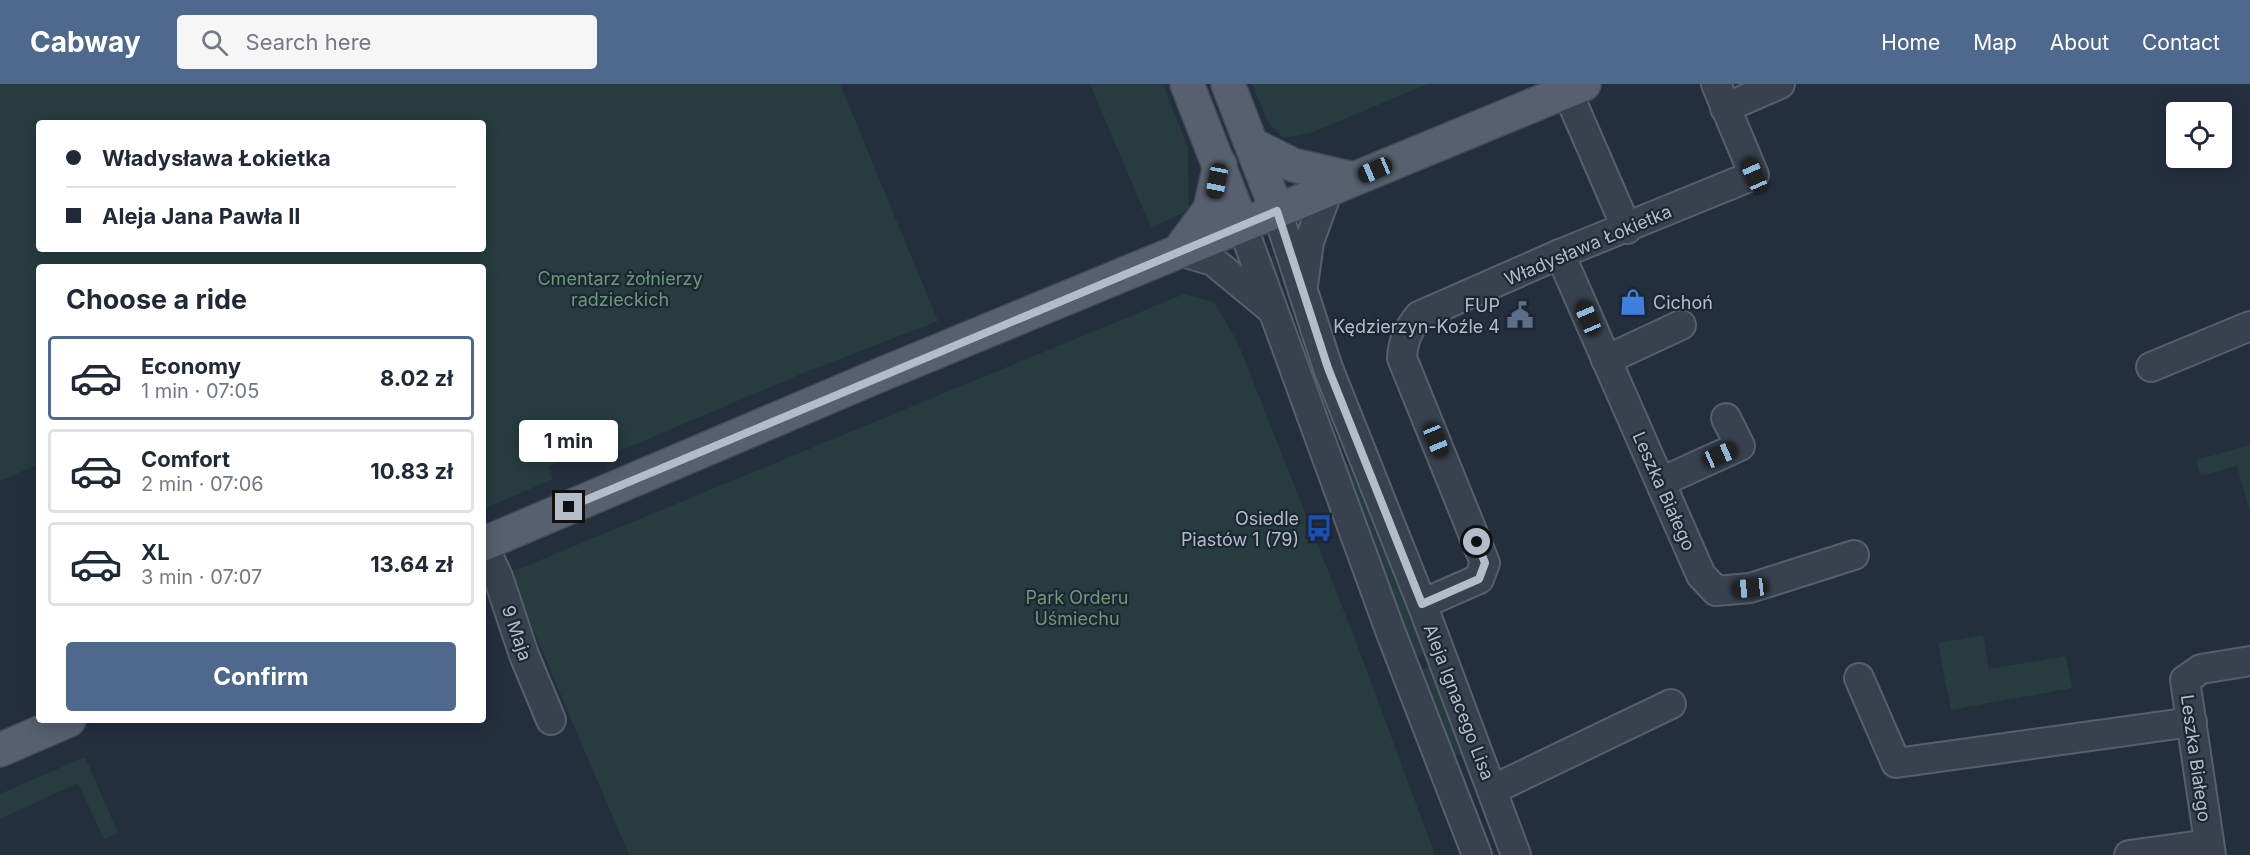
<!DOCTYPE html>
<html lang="en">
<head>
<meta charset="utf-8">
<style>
  body { margin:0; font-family:Inter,sans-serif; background:#f6f6f7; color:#1f2937; height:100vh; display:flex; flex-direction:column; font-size:22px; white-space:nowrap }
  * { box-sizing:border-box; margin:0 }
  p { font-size:20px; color:#747a83 }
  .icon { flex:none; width:33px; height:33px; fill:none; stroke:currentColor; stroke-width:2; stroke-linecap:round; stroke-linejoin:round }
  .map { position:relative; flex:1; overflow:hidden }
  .panel { position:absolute; left:36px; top:180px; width:450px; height:459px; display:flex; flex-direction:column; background:#fff; border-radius:6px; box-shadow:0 3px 15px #0003 }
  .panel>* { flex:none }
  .hud { position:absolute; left:36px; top:36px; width:450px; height:132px; border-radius:6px; box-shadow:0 3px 15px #0003; display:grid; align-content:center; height:132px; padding:0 30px; background:#fff }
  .controls { position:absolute; left:2166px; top:18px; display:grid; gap:12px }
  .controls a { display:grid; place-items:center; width:66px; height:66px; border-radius:6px; background:#fff; box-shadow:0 3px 15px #0003; font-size:30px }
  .end { position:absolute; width:27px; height:27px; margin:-14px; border:8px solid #b4bcc9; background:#111; box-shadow:0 0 0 3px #111 }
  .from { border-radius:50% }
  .bubble { position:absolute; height:42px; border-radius:6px; background:#fff; box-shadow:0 3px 15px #0003; font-size:20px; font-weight:700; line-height:42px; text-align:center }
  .car { position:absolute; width:18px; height:36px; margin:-18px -9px; border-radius:8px; box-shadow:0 0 4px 2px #0007; background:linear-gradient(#222 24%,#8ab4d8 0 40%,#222 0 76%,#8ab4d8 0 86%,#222 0) }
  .hud b { display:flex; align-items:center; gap:21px; height:57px; font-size:22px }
  .hud b+b { border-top:2px solid #e0e1e3 }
  .hud i { width:15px; height:15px; background:#1f2937 }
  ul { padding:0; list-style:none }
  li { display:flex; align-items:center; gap:18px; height:84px; margin:0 12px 9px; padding:0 18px; border:3px solid #e0e1e3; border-radius:6px }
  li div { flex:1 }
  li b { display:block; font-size:22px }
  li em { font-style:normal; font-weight:700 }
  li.selected { border-color:#4f688e }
  li>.icon { width:54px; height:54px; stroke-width:1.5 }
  h2 { padding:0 30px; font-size:27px; line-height:72px }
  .cta { display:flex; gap:12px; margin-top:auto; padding:12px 30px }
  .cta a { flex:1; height:69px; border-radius:6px; background:#4f688e; color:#fff; font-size:24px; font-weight:700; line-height:69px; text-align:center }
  header { display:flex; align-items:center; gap:36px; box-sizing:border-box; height:84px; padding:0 30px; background:#4f688e; color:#fff }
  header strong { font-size:28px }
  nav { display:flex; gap:33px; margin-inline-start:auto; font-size:21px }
  .search { width:420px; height:54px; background:#f6f6f7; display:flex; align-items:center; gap:15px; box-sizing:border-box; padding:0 21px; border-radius:6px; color:#747a83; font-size:22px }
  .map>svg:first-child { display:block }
  .green { fill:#263c3f; fill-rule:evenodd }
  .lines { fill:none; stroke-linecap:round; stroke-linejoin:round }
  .minor-casing { stroke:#565f6c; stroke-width:32 }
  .major-casing { stroke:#414a57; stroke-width:36 }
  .minor { stroke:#38414e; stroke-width:28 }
  .major { stroke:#56606e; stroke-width:33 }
  .route { stroke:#b4bcc9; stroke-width:8 }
  .labels { text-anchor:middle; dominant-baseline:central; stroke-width:4.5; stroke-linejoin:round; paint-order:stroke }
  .street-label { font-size:18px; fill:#b4bcc9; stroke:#1d2633 }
  .park-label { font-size:18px; fill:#6b9a76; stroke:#1d2633 }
  .poi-label { font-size:18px; fill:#b4bcc9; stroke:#1d2633; text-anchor:end }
</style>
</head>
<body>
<header>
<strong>Cabway</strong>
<div class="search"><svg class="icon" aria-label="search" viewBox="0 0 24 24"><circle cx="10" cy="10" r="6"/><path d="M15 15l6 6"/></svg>Search here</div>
<nav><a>Home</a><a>Map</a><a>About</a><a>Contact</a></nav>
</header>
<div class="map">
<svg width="2250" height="771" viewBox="0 0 2250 771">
  <rect width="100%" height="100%" fill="#242f3e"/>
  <g class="green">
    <path d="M0,0H840L938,237L806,288L596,377L590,364L548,382L553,395L483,425V183H39V380L0,397ZM39,39H483V165H39Z"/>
    <polygon points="1090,0 1163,0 1188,64 1189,126 1151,144"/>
    <polygon points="1252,0 1428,0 1313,48 1283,54 1268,38"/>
    <polygon points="1274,171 1285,219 1336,360 1377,436 1427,569 1414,574 1267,173"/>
    <polygon points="1184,210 1214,218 1238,259 1355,555 1435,771 629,771 509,489"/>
    <polygon points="2250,361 2250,428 2237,382 2204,391 2200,390 2196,376"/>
    <polygon points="1983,551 1989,585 2066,572 2072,604 1951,626 1938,559"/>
    <polygon points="1432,581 1464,665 1460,672 1451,669 1419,586"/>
    <polygon points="85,673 118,749 104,755 78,699 0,735 0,710"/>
  </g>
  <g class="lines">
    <defs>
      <g id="minor">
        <polyline points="1567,7 1627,145"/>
        <polyline points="1725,24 1780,0"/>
        <polyline points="1277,127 1328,284 1422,520 1516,771"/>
        <polyline points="1242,141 1391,549 1477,771"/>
        <polyline points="1179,167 1213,177 1271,225"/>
        <polyline points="1560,170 1701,491 1716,507 1750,504 1854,471"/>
        <polyline points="1303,201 1309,158 1328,106"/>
        <polyline points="1606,276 1681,241"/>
        <polyline points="2151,283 2250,242"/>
        <polyline points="1661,398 1740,362 1726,334"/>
        <polyline points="483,461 498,493 524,571 551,636"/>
        <path d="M1422,520L1479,495L1485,479L1402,274C1403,257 1408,245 1419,232L1560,170L1754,91L1716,0"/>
        <polyline points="1859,594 1896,679 2192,638"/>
        <polyline points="1492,706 1671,620"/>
        <polyline points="2129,771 2209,760"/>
        <polyline points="2211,771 2185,596 2201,585 2250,577"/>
      </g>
      <g id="major">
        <polyline points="1187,0 1242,141"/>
        <polyline points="1228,0 1277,127"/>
        <polyline points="1253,61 1293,81 1354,95"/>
        <polyline points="1179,167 1210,125 1220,81"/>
        <polyline points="483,460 880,291 1584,0"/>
        <polyline points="0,666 69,636"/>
      </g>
    </defs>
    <use href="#minor" class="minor-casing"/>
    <use href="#major" class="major-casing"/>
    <use href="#minor" class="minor"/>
    <use href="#major" class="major"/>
  </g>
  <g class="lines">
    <polyline class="route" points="569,423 1277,127 1328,284 1422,520 1479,495 1485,479 1477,458"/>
  </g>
  <defs>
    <symbol id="shop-bare" viewBox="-9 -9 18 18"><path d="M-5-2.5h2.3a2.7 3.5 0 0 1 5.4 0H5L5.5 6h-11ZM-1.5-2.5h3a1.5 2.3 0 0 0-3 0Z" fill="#3f7fe0" stroke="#1d2633" stroke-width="2.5" paint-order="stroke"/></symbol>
    <symbol id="civic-bare" viewBox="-9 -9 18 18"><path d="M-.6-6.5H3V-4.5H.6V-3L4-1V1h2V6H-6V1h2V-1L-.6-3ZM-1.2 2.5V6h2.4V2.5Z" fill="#5c6f8a" stroke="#1d2633" stroke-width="2.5" paint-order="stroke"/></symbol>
    <symbol id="bus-bare" viewBox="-9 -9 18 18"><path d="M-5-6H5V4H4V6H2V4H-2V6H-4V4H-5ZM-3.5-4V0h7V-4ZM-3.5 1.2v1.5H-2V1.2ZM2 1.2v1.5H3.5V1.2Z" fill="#1a4fb4" stroke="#1d2633" stroke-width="2.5" paint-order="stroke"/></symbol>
  </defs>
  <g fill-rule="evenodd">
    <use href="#shop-bare" x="1614" y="199" width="38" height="38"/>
    <use href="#civic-bare" x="1501" y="212" width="38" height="38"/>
    <use href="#bus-bare" x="1300" y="425" width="38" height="38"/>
  </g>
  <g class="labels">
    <g class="street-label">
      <text transform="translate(1588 161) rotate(-23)">Władysława Łokietka</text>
      <text transform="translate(1664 407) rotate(66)">Leszka Białego</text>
      <text transform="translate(517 549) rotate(71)">9 Maja</text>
      <text transform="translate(1459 618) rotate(69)">Aleja Ignacego Lisa</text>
      <text transform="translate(2196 674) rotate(82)">Leszka Białego</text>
    </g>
    <g class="park-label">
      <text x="620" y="194">Cmentarz żołnierzy<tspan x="620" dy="21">radzieckich</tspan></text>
      <text x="1077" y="513">Park Orderu<tspan x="1077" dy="21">Uśmiechu</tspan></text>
    </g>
    <g class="poi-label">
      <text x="1653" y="218" text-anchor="start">Cichoń</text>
      <text x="1500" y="221">FUP<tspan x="1500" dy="21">Kędzierzyn-Koźle 4</tspan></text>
      <text x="1299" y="434">Osiedle<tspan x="1299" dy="21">Piastów 1 (79)</tspan></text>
    </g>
  </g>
</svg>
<div class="controls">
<a><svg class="icon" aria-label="locate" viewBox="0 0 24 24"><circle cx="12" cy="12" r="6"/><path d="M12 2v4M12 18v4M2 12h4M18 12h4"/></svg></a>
</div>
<i class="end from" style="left:1477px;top:458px"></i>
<i class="end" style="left:569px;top:423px"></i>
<div class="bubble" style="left:519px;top:336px;width:99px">1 min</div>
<i class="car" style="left:1375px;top:86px;rotate:247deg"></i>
<i class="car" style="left:1754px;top:91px;rotate:336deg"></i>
<i class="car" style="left:1217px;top:97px;rotate:191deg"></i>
<i class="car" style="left:1588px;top:234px;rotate:337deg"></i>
<i class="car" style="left:1436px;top:356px;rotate:158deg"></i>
<i class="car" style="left:1720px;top:371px;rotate:66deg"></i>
<i class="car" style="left:1750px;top:504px;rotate:264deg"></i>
<div class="hud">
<b><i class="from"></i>Władysława Łokietka</b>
<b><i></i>Aleja Jana Pawła II</b>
</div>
<section class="panel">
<h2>Choose a ride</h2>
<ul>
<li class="selected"><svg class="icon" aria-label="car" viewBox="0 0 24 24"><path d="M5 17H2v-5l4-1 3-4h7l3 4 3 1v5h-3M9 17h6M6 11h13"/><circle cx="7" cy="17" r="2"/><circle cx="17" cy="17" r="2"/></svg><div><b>Economy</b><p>1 min · 07:05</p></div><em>8.02 zł</em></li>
<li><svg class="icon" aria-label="car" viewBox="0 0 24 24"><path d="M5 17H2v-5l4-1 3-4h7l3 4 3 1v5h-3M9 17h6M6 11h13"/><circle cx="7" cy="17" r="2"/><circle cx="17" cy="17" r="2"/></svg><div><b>Comfort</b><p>2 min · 07:06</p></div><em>10.83 zł</em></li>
<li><svg class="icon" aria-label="car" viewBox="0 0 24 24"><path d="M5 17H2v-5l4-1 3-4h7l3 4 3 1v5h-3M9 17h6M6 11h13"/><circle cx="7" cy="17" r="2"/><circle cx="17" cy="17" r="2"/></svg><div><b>XL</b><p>3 min · 07:07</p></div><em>13.64 zł</em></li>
</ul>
<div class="cta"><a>Confirm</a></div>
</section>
</div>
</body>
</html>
